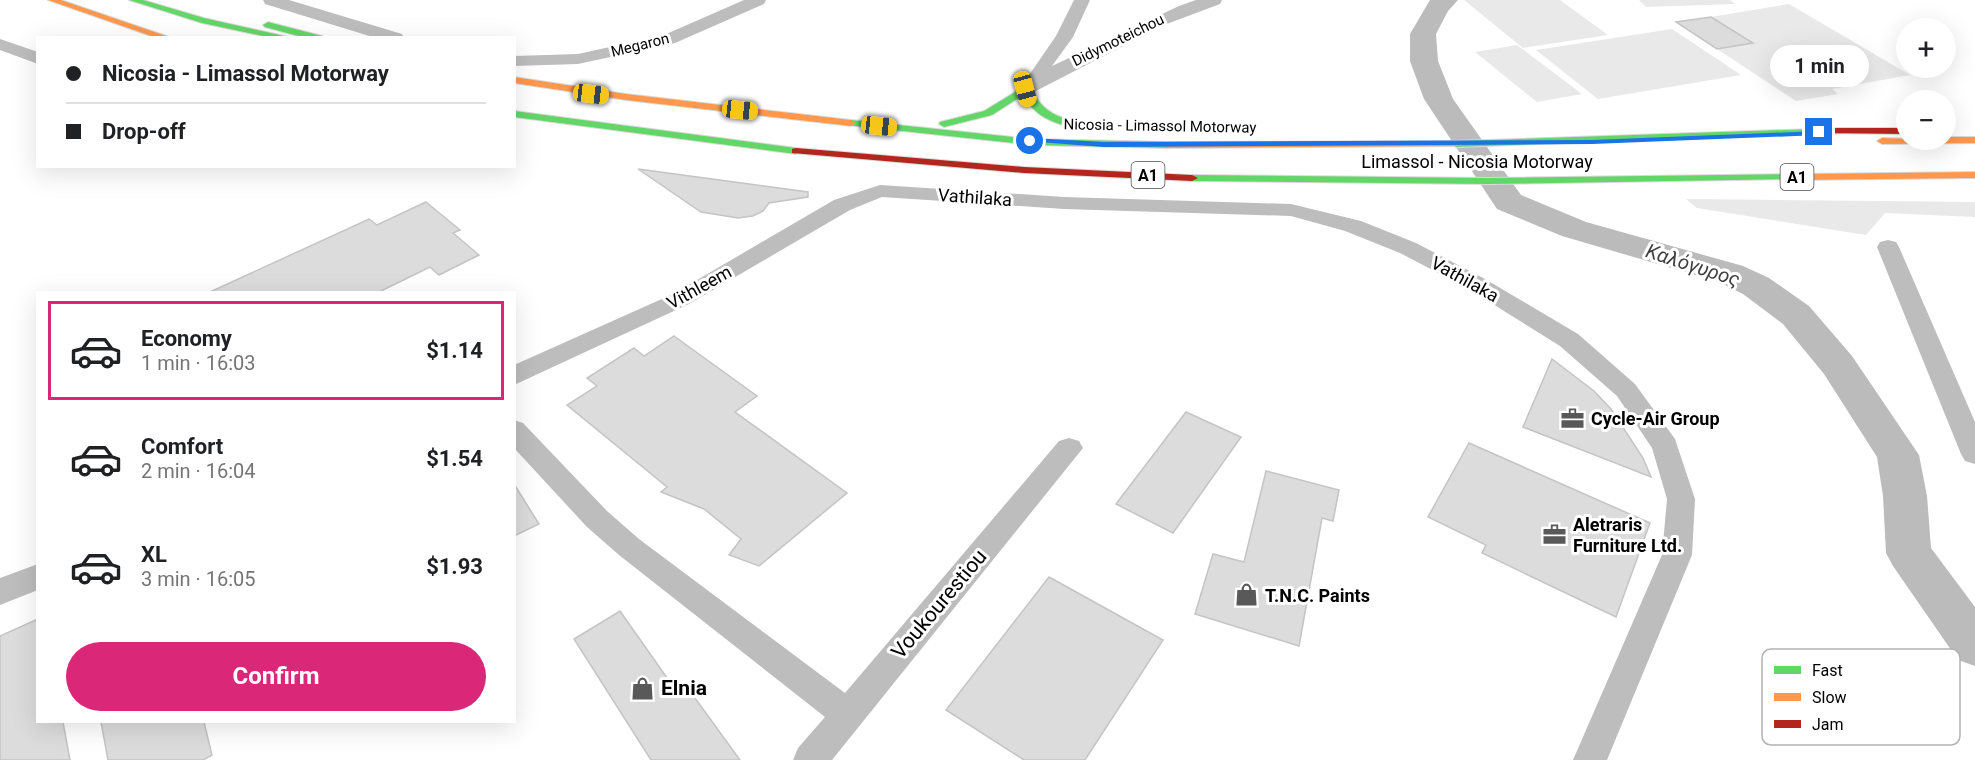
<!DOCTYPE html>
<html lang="en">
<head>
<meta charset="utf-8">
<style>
  body { margin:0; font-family:Roboto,sans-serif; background:#f2f2f2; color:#202124; height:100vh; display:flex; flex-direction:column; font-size:22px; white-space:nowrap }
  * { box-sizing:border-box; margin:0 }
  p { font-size:20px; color:#757577 }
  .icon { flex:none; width:33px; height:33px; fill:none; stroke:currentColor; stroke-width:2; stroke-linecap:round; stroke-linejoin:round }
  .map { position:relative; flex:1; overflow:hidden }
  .side { position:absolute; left:36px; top:291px; width:480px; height:432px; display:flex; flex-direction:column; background:#fff; border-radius:0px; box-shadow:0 6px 24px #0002 }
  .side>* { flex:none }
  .hud { position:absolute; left:36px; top:36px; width:480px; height:132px; border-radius:0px; box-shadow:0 6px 24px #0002; display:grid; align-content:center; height:132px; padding:0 30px; background:#fff }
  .tools { position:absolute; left:1896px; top:18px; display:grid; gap:12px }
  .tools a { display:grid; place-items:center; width:60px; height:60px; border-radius:50%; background:#fff; box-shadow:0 6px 24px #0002; font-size:30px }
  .end { position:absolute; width:27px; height:27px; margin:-14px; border:8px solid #1a73e8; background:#fff; box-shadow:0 0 0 3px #fff }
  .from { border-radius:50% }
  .bubble { position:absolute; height:42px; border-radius:21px; background:#fff; box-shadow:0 6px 24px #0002; font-size:20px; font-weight:700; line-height:42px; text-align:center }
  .car { position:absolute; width:18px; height:36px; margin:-18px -9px; border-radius:8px; box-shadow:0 0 4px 2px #0007; background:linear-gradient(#f5c518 24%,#345 0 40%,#f5c518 0 76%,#345 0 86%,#f5c518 0) }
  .hud b { display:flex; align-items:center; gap:21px; height:57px; font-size:22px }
  .hud b+b { border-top:2px solid #e0e0e0 }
  .hud i { width:15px; height:15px; background:#202124 }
  ul { padding:10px 0 0; list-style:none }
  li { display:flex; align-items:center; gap:18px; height:99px; margin:0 12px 9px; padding:0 18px; border:3px solid transparent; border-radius:0px }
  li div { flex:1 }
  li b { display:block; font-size:22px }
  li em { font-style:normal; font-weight:700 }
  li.on { border-color:#db2777 }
  li>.icon { width:54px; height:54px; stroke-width:1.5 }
  .action { display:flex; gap:12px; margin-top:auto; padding:12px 30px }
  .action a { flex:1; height:69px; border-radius:36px; background:#db2777; color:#fff; font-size:24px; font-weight:700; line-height:69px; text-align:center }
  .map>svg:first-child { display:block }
  .green { fill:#e9e9e9 }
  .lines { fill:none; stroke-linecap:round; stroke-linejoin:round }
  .river { fill:#bbb; fill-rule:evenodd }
  .building { fill:#dcdcdc; stroke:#c4c4c4; stroke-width:1.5 }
  .fast-casing { stroke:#dbdbdb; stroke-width:2 }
  .slow-casing { stroke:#dbdbdb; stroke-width:2 }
  .jam-casing { stroke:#dbdbdb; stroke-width:2 }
  .street { fill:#bdbdbd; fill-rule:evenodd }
  .fast { fill:#63d668; fill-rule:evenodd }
  .slow { fill:#ff974d; fill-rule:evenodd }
  .jam { fill:#b3261e; fill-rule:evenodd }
  .route { fill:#1a73e8 }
  .labels { text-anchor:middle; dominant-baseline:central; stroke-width:6; stroke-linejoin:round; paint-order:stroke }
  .far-street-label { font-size:15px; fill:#000; stroke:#fff }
  .shield { fill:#fff; stroke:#4c4c4c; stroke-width:1.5 }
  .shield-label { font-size:16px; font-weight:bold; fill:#000 }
  .street-label { font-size:18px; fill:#000; stroke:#fff }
  .poi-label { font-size:18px; font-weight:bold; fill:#000; stroke:#fff; text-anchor:start }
  .water-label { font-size:20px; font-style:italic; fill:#3f3f3f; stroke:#fff }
  .near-street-label { font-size:21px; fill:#000; stroke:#fff }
  .near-poi-label { font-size:21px; font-weight:bold; fill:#000; stroke:#fff; text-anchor:start }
  .key { fill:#fff; stroke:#b2b2b2; stroke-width:1.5 }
  .key-label { font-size:16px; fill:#000 }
</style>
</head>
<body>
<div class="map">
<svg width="1975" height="760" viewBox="0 0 1975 760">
  <rect width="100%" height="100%" fill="#fff"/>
  <g class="green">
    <polygon points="1464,0 1560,0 1608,35 1523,48"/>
    <polygon points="1639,0 1730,0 1735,4 1646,7"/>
    <polygon points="1789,4 1910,75 1832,89 1838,94 1796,101 1717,49 1752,42 1711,17"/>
    <polygon points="1672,29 1741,75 1598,99 1536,50"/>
    <polygon points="1517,45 1582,94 1537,102 1475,52"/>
    <polygon points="1686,199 1975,202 1975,217 1885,213 1866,235 1697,208"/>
  </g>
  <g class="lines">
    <polygon class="river" points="1430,0 1458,0 1448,11 1436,34 1438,61 1453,99 1521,195 1586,222 1743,266 1769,278 1809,306 1852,356 1919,455 1927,496 1931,548 1975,607 1975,666 1958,660 1893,566 1886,553 1883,496 1877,457 1824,374 1783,324 1743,294 1719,282 1562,236 1497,209 1424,99 1410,61 1410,34"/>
  </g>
  <g class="building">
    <polygon points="1711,17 1753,43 1717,49 1676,22"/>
    <polygon points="638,169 808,192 808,197 769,203 763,211 753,216 738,218 701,212"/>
    <polygon points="426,202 460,230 453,233 479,255 439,275 430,267 379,292 210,292 369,219 377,225"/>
    <polygon points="674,336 757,396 735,412 847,493 759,566 729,555 741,539 704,509 661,492 667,487 567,405 597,386 587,378 634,348 644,356"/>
    <polygon points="1552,359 1594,391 1611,409 1643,458 1651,477 1523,427"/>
    <polygon points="1186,412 1241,437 1173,533 1116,504"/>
    <polygon points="1469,443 1650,523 1616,617 1482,553 1486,545 1428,517"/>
    <polygon points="1266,471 1339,490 1333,521 1322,518 1299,646 1195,614 1213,554 1244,562"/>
    <polygon points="514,484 539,524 514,536"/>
    <polygon points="1049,577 1163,640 1085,760 1024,760 946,710"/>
    <polygon points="620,611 667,678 695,698 740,760 651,760 574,639"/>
    <polygon points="38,619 38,722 63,722 70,760 0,760 0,636"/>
    <polygon points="101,722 204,722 212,755 203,760 108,760"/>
  </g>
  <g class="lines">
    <defs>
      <g id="fast">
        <polygon points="129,0 143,0 204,18 293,38 273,38 202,23"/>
        <polygon points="268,22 322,36 323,38 306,38 265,27 263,25"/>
        <path d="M1025,86L1029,87C1047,118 1061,118 1095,125L1096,127C1091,131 1085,130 1078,128C1055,125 1034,116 1023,95L992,115L944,127L939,124L940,122L984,111Z"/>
        <polygon points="514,111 796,148 801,151 796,154 514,117"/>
        <polygon points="851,120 1033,139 1168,142 1173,145 1168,148 1033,145 847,125 847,121"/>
        <polygon points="1841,128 1845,129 1845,133 1456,147 1451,144 1456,141"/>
        <polygon points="1798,174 1802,175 1802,179 1488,184 1192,181 1186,178 1192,175 1488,178"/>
      </g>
      <g id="slow">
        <polygon points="48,0 61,0 172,38 157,38"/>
        <polygon points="514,77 626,94 851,120 856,123 851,126 626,100 514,83"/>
        <polygon points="1946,137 1975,137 1975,143 1882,144 1877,141 1882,138 1946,140"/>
        <polygon points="1456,141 1461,144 1460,146 1168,148 1163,145 1168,142"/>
        <polygon points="1975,172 1975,178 1798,180 1793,177 1798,174"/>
      </g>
      <g id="jam">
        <polygon points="1820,128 1906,128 1906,134 1816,133 1816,129"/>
        <polygon points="796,148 1024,167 1192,175 1198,178 1192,181 1024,173 792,153 792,149"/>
      </g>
    </defs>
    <use href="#fast" class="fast-casing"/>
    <use href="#slow" class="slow-casing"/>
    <use href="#jam" class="jam-casing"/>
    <g class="street">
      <polygon points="263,0 289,0 402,34 404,38 376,38 265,4"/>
      <polygon points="744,0 766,0 764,4 675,43 578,64 514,66 514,56 578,54 664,35"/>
      <polygon points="1074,0 1090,0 1073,37 1052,66 1179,6 1196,0 1222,0 1220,4 1164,25 1032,93 1018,93 1016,89 1025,81 1056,36"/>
      <polygon points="0,39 38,52 38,64 0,50"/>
      <polygon points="880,185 1064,197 1291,204 1361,221 1416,243 1485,279 1578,334 1635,384 1675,439 1695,499 1692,555 1607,760 1573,760 1662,555 1667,499 1652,448 1617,396 1560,346 1469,289 1400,253 1345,231 1291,216 1064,209 882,197 850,210 689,304 514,385 514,365 673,294 834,200"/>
      <polygon points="1888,240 1896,242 1899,247 1975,422 1975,464 1965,461 1961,454 1877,247 1880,242"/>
      <polygon points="514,420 523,423 607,511 639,539 845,693 1059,441 1069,438 1079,441 1083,448 832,760 793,760 798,748 825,717 619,555 587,527 514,448"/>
      <polygon points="38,564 38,590 0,605 0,578"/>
    </g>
    <use href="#fast" class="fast"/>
    <use href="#slow" class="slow"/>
    <use href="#jam" class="jam"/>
  </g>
  <polygon class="route" points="1821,131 1819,135 1592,144 1104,147 1026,141 1030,138 1104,142 1592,140"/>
  <defs>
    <symbol id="office-bare" viewBox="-9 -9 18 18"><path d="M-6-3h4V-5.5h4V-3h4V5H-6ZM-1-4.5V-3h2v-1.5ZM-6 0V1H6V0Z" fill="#595959" stroke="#fff" stroke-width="2.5" paint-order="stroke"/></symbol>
    <symbol id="shop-bare" viewBox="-9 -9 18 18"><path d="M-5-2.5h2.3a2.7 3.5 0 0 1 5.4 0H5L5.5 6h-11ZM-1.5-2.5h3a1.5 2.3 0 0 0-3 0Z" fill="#595959" stroke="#fff" stroke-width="2.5" paint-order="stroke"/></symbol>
  </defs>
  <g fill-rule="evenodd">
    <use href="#office-bare" x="1556" y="402" width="33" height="33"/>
    <use href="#office-bare" x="1538" y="518" width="33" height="33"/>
    <use href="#shop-bare" x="1230" y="578" width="33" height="33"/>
    <use href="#shop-bare" x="626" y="672" width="33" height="33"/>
  </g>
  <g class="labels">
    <g class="far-street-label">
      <text transform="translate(1118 40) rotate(-26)">Didymoteichou</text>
      <text transform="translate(640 45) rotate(-14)">Megaron</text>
      <text transform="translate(1160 126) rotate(1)">Nicosia - Limassol Motorway</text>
    </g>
    <g class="shield">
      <rect x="1131.5" y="162" width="33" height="26" rx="4.5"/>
      <rect x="1780.5" y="164" width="33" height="26" rx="4.5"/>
    </g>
    <g class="shield-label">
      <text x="1148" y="175">A1</text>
      <text x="1797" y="177">A1</text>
    </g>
    <g class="street-label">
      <text x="1477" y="161">Limassol - Nicosia Motorway</text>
      <text transform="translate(975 197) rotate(4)">Vathilaka</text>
      <text transform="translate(1465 279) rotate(29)">Vathilaka</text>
      <text transform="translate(699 287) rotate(-29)">Vithleem</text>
    </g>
    <g class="poi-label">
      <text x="1591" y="418">Cycle-Air Group</text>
      <text x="1573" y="524">Aletraris<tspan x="1573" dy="21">Furniture Ltd.</tspan></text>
      <text x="1265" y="595">T.N.C. Paints</text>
    </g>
    <g class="water-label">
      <text transform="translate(1693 265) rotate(18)">Καλόγυρος</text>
    </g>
    <g class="near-street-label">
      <text transform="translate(939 604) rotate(-50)">Voukourestiou</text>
    </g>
    <g class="near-poi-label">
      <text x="661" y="688">Elnia</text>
    </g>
  </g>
  <rect x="1762" y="649" width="198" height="96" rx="9" class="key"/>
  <rect x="1774" y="666" width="27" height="8" fill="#63d668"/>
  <rect x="1774" y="693" width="27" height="8" fill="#ff974d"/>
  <rect x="1774" y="720" width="27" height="8" fill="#b3261e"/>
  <g class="key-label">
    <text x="1812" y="676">Fast</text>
    <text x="1812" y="703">Slow</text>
    <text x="1812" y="730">Jam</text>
  </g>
</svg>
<div class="tools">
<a>+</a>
<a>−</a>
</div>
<i class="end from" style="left:1030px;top:141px"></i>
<i class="end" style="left:1819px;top:132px"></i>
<div class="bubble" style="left:1770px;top:45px;width:99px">1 min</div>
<i class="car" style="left:1025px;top:89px;rotate:165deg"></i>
<i class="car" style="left:591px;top:94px;rotate:97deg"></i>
<i class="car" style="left:740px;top:110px;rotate:96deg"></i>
<i class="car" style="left:879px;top:126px;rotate:96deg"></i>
<div class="hud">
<b><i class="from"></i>Nicosia - Limassol Motorway</b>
<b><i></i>Drop-off</b>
</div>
<section class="side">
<ul>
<li class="on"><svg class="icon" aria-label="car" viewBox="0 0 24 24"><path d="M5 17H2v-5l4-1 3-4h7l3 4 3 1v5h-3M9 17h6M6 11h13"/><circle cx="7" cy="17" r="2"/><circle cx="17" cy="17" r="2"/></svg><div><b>Economy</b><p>1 min · 16:03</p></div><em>$1.14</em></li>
<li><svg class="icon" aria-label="car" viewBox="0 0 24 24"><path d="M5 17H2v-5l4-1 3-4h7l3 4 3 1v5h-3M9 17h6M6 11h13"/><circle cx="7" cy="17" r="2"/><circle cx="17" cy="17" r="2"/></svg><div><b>Comfort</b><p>2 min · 16:04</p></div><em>$1.54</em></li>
<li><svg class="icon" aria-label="car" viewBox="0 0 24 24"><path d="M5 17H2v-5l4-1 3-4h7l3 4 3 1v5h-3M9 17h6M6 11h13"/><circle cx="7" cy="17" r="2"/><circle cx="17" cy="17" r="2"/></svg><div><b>XL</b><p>3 min · 16:05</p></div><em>$1.93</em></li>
</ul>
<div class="action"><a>Confirm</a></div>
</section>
</div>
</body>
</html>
